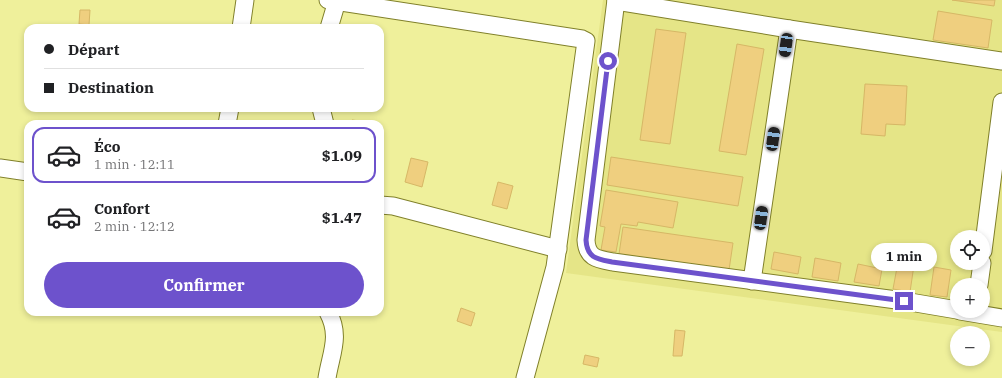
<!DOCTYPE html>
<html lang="fr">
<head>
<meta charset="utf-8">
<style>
  body { margin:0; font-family:"IBM Plex Serif",serif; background:#f6f6f6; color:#202124; height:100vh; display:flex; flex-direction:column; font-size:15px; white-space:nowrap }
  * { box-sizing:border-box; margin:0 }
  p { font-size:13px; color:#757577 }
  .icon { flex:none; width:22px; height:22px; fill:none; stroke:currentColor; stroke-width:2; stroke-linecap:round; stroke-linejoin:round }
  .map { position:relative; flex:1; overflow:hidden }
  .side { position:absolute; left:24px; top:120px; width:360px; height:196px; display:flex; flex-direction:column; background:#fff; border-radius:12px; box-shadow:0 2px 6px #0003 }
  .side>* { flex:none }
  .hud { position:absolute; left:24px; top:24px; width:360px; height:88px; border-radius:12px; box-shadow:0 2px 6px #0003; display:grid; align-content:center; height:88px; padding:0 20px; background:#fff }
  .tools { position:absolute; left:950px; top:230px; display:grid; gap:8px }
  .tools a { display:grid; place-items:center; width:40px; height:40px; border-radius:50%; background:#fff; box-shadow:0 2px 6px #0003; font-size:20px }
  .end { position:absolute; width:18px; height:18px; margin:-9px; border:5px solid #6d52cc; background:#fff; box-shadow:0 0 0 2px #fff }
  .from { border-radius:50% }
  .bubble { position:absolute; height:28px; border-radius:14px; background:#fff; box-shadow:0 2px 6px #0003; font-size:13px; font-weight:700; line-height:28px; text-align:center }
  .car { position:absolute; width:12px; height:24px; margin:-12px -6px; border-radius:5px; box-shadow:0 0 3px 1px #0007; background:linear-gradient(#222 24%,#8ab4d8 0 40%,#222 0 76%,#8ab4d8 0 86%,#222 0) }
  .hud b { display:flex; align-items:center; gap:14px; height:38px; font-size:15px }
  .hud b+b { border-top:1px solid #e0e0e0 }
  .hud i { width:10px; height:10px; background:#202124 }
  ul { padding:7px 0 0; list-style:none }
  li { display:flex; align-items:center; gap:12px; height:56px; margin:0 8px 6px; padding:0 12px; border:2px solid transparent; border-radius:12px }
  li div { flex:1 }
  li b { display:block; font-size:15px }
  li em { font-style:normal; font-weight:700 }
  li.active { border-color:#6d52cc }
  li>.icon { width:36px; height:36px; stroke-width:1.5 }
  .primary-button { display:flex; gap:8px; margin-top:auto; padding:8px 20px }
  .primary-button a { flex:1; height:46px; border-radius:24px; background:#6d52cc; color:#fff; font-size:16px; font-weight:700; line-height:46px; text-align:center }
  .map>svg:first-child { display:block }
  .built { fill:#e5e587; fill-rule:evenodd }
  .building { fill:#efcf7f; stroke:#d6b766 }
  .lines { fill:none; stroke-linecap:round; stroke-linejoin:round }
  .minor-casing { stroke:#80802a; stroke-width:19 }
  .minor { stroke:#fff; stroke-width:17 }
  .route { stroke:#6d52cc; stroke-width:5 }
</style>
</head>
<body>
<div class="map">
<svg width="1002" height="378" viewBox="0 0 1002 378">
  <rect width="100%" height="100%" fill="#eff09b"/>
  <path class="built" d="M603,0H1002V332L566,273ZM957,237H983V263H957ZM957,285H983V311H957Z"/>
  <g class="building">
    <polygon points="952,0 995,0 994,6"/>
    <polygon points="80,10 90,10 89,25 79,24"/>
    <polygon points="938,11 992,20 988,48 933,40"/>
    <polygon points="656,29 686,33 670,144 640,140"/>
    <polygon points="737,44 764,49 746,155 719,151"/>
    <polygon points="865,84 907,86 905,125 886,124 885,136 861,134"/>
    <polygon points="352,120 367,122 366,124 352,124"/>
    <polygon points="611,157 743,177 738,206 607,185"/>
    <polygon points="411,158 428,162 422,187 405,182"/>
    <polygon points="498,182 513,186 507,209 492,205"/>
    <polygon points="606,190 678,202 673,228 638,222 637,226 621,224 616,252 601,250 605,227 600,226"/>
    <polygon points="623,227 733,243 729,270 619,254"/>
    <polygon points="774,252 801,257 798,274 771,269"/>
    <polygon points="815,258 841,263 838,281 812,277"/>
    <polygon points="898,262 914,265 910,292 893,289"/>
    <polygon points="858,264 882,269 879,286 854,282"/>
    <polygon points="934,267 951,270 947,297 930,295"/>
    <polygon points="461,308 475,313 471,326 457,321"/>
    <polygon points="675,330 685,331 682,356 673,356"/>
    <polygon points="585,355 599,358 597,367 583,364"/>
  </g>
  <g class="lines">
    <defs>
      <g id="minor">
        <polyline points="328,0 582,39 586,41 555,267 525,378"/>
        <path d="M616,0L586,240C587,258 597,259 613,262L904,301L957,310"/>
        <polyline points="616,1 789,29 1002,61"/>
        <polyline points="241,28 245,0"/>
        <polyline points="329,28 337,1"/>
        <polyline points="321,108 325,124"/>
        <polyline points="227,124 230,108"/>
        <polyline points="0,168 28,172"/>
        <polyline points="380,205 393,206 558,249"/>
        <polyline points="983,251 1002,102"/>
        <polyline points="752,281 789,29"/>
        <polyline points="979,285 982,263"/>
        <polyline points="960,311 1002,318"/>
        <path d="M327,378C331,353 341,336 328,312"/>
      </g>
    </defs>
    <use href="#minor" class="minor-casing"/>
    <use href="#minor" class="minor"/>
  </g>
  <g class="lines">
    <path class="route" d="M608,61L586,240C587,258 597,259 612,262L904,301"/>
  </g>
</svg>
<div class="tools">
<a><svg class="icon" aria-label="locate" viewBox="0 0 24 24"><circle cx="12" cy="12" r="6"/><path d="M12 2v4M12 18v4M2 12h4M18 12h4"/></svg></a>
<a>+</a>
<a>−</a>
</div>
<i class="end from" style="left:608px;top:61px"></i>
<i class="end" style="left:904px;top:301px"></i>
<div class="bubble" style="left:871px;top:243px;width:66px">1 min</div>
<i class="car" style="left:786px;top:45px;rotate:188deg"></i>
<i class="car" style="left:773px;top:139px;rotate:8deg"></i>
<i class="car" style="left:761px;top:218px;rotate:8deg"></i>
<div class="hud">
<b><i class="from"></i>Départ</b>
<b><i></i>Destination</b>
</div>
<section class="side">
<ul>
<li class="active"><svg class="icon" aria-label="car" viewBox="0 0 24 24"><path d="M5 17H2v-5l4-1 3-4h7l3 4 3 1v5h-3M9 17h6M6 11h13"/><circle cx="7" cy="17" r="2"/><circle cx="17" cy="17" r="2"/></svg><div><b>Éco</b><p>1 min · 12:11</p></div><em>$1.09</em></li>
<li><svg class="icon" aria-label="car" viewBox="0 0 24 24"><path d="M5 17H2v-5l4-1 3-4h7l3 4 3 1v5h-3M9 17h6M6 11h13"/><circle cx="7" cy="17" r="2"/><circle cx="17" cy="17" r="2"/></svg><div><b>Confort</b><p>2 min · 12:12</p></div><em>$1.47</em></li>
</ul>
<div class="primary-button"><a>Confirmer</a></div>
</section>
</div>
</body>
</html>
